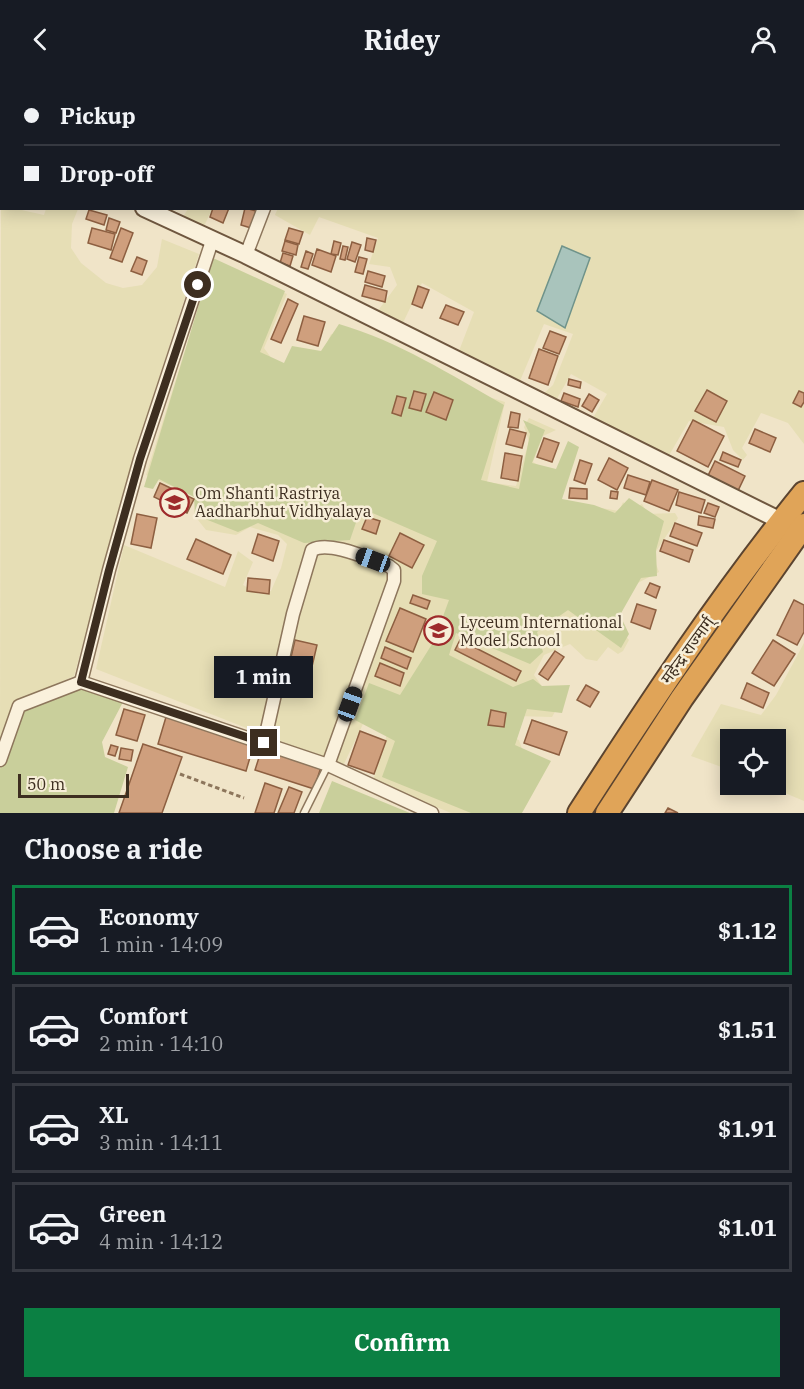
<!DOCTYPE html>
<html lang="en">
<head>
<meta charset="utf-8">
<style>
  body { margin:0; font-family:"IBM Plex Serif","Noto Sans Devanagari",serif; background:#20242c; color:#f1f3f6; height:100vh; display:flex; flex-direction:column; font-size:22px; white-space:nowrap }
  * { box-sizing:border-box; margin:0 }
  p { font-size:20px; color:#9ea1a6 }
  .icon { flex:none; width:33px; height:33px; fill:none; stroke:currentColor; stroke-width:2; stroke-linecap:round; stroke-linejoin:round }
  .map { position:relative; height:735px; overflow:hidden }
  .sheet { display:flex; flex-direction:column; background:#171b24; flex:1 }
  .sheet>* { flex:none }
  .banner { position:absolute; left:0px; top:0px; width:804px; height:132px; box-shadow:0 3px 15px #0003; display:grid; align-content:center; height:132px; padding:0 24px; background:#171b24 }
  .tools { position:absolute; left:720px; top:651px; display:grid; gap:12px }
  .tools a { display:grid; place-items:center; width:66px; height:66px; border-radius:0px; background:#171b24; box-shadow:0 3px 15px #0003; font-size:30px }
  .scale { position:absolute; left:18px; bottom:15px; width:111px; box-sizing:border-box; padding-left:6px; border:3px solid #3d2e20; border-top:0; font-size:16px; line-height:21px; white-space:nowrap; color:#3d2e20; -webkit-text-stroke:4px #f7eed8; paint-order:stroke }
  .end { position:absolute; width:27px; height:27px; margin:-14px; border:8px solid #3d2e20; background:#fff; box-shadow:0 0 0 3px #fff }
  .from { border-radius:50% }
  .bubble { position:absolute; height:42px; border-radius:0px; background:#171b24; box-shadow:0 3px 15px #0003; font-size:20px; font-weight:800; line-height:42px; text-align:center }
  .car { position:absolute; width:18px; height:36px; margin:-18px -9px; border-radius:8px; box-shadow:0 0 4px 2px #0007; background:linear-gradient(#222 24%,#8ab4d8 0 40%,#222 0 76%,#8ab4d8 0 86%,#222 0) }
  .banner b { display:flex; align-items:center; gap:21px; height:57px; font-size:22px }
  .banner b+b { border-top:2px solid #363941 }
  .banner i { width:15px; height:15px; background:#f1f3f6 }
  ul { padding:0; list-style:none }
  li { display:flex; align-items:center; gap:18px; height:90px; margin:0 12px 9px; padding:0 12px; border:3px solid #363941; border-radius:0px }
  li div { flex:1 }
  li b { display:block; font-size:22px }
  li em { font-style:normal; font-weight:800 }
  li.current { border-color:#0b8043 }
  li>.icon { width:54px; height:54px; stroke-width:1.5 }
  h2 { padding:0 24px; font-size:27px; line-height:72px }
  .button { display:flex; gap:12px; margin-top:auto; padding:12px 24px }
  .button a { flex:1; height:69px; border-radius:0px; background:#0b8043; color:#fff; font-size:24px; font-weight:800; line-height:69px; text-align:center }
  header { display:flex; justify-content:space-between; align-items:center; height:78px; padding:0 24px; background:#171b24; font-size:27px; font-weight:800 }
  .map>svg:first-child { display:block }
  .farmland { fill:#e6deb5 }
  .green { fill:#c9cf9b }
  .water { fill:#a9c4bc; stroke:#6f938a; stroke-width:1.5 }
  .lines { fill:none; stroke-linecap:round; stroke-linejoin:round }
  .stream { stroke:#6f938a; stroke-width:4.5 }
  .building { fill:#cf9f7d; stroke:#8d5f41; stroke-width:1.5 }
  .lane-casing { stroke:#8d765c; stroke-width:9 }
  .street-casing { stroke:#8d765c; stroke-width:15 }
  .secondary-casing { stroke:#6f573f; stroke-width:20 }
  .highway-casing { stroke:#5b4430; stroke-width:26 }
  .path { stroke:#8d765c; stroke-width:3; stroke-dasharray:4.5 3; stroke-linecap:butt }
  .lane { stroke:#faf1dc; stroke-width:6 }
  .street { stroke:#faf1dc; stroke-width:12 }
  .secondary { stroke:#faf1dc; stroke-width:16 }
  .highway { stroke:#e0a458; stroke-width:22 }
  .route { stroke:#3d2e20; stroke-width:8 }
  .labels { text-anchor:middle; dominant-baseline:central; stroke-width:5; stroke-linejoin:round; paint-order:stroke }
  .poi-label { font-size:16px; fill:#3d2e20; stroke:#f7eed8; text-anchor:start }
  .street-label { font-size:16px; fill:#3d2e20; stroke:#f7eed8 }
</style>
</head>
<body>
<header><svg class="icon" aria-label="back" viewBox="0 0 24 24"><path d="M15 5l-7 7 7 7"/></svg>Ridey<svg class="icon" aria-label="person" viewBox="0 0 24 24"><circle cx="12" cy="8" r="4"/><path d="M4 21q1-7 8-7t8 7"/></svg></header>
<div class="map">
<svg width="804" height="735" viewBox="0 0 804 735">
  <rect width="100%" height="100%" fill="#f0e4c8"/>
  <g class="farmland">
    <polygon points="200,0 804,0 804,366 788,345 761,335 742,370 747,377 743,382 733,372 724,349 689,343 664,386 590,345 607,316 571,296 555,324 540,319 553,307 573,256 544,246 517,310 457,278 474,234 422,205 400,251 374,238 397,207 390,189 369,186 378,160 319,139 310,157 275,137 278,130 802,130 802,2 200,2"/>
    <polygon points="1,122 2,130 17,131 44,137 46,131 78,131 72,146 71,170 81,185 106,205 123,210 142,207 157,189 162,161 199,176 140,359 74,598 15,624 0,667"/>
    <polygon points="188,131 212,131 201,155 181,142"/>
    <polygon points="213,183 287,216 264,270 280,292 322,276 331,256 457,309 505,324 487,404 516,408 529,363 524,349 529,340 556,352 543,358 533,384 552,395 559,423 619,433 623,424 631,432 642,426 648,436 675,435 678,440 653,478 659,494 628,510 618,549 629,562 623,573 618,576 608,569 597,583 586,581 570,566 544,577 534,597 557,630 552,639 487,637 508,658 519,662 523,674 520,735 451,735 373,703 387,656 363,646 343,688 96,591 124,467 225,509 238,473 253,484 243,507 259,516 271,513 281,490 287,466 278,457 250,449 236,457 206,452 194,437 196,419 146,397"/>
    <polygon points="804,565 804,723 766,707 776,706 776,662 730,662 730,692 691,678 721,626 761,637 776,617"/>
  </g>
  <g class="green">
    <path d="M213,180L285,213L260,274L284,285L292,268L321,273L339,246C398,263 451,297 504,327L481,402L519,411L530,356L523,342L545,352L532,385L556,391L568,363L579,369L562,421L594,427L615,435L629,420L664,443L656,472L657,498L641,500L620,537L629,556L621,570L568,532L537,554L543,574L530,586L456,555L449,577L513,609L533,601L542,608L570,607L562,635L527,631L515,667L551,683L522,735H471L382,699L395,663L355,642L369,605L400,617L434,563L449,522L422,516V498L437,463L361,430L350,462L304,465L258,445L238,454L195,437L194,419L159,401L153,411L144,409Z"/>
    <polygon points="84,609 123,624 102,664 105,679 128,689 114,735 0,735 0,691 21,632"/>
    <polygon points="332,703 410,735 319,735"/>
  </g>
  <polygon class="water" points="562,168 590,180 565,250 537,233"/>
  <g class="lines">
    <g class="stream">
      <polyline points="158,2 165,0"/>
      <polyline points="0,6 2,6"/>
    </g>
  </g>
  <g class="building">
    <polygon points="213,130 229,130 223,145 210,139"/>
    <polygon points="245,130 256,133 251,150 241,147"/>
    <polygon points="89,132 107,137 104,147 86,141"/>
    <polygon points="109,140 120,144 116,155 106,152"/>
    <polygon points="92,150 115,156 111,172 88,165"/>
    <polygon points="121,150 133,155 122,184 110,180"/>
    <polygon points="289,150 303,154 299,166 285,162"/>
    <polygon points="367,160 376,162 373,174 365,172"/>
    <polygon points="285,163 298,167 296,177 282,173"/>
    <polygon points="334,163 341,165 338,177 331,176"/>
    <polygon points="352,164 361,167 355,184 347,181"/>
    <polygon points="343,168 348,169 345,182 340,181"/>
    <polygon points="317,171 336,178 331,194 312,187"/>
    <polygon points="306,173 313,176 308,191 301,189"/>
    <polygon points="283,175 293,178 290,188 280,185"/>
    <polygon points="137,179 147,183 142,197 131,193"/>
    <polygon points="359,179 367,181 363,196 355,194"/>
    <polygon points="368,193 385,198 382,209 365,204"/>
    <polygon points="365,207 387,213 385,224 362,218"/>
    <polygon points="418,208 429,212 422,230 412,226"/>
    <polygon points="288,221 298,226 281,265 271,261"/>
    <polygon points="446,227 464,234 458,247 440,240"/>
    <polygon points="304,238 325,244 318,268 297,262"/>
    <polygon points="550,253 566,259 559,276 543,270"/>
    <polygon points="539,271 558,278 548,307 529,300"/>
    <polygon points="569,301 581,304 580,310 568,307"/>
    <polygon points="707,312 727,323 716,344 695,333"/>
    <polygon points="414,313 426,316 421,333 409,330"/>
    <polygon points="799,313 804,315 804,324 801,329 793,325"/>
    <polygon points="434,314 453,322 446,342 426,334"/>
    <polygon points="564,315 580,321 578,329 561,323"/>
    <polygon points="589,316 599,322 592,334 582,328"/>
    <polygon points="397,318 406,320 401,338 392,335"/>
    <polygon points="511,334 520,336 518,350 508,349"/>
    <polygon points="693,342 724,358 708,389 677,373"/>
    <polygon points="510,351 526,355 522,370 506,366"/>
    <polygon points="755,351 776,360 770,374 749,365"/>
    <polygon points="544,360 559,365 552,384 537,379"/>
    <polygon points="723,374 741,382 738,389 720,382"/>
    <polygon points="505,375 522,378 518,403 501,400"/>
    <polygon points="609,380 628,390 617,412 598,402"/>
    <polygon points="580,382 592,386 585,406 574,402"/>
    <polygon points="715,383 745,398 735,419 705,404"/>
    <polygon points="628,397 650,404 646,417 624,410"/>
    <polygon points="652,402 678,412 669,433 644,423"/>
    <polygon points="160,405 194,421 187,435 154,419"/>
    <polygon points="570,410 587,411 587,421 569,420"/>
    <polygon points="611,413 618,414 617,421 610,420"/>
    <polygon points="679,414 705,422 701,435 676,427"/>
    <polygon points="708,425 719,429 715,439 704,435"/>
    <polygon points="137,436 157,440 151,470 131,466"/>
    <polygon points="699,438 715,441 713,450 698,447"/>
    <polygon points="367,439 380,443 376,456 362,451"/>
    <polygon points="675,445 702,455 697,468 670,458"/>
    <polygon points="400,455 424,467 412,490 389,478"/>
    <polygon points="258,456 279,463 273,483 252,475"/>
    <polygon points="196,461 231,477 223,496 187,481"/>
    <polygon points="664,462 693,472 689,484 660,473"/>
    <polygon points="248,500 270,502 269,516 247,513"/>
    <polygon points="650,505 660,509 656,520 645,515"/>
    <polygon points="413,517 430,523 427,531 410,525"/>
    <polygon points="794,522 804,527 804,554 797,567 777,557"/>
    <polygon points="637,526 656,532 650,551 631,544"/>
    <polygon points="400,530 426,541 413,574 386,563"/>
    <polygon points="295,562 317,567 310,597 288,592"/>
    <polygon points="460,562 521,593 516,603 455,572"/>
    <polygon points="773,562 795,576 774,608 752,595"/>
    <polygon points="385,569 411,580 407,591 381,580"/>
    <polygon points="555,573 564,579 548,602 539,596"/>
    <polygon points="380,585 404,595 400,608 375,598"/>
    <polygon points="747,605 769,615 763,630 741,620"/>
    <polygon points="586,607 599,614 590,629 577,622"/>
    <polygon points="124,631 145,637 137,663 116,657"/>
    <polygon points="491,632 506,635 504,649 488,647"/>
    <polygon points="166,639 254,666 246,693 158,666"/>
    <polygon points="532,642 567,654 559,677 524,665"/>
    <polygon points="360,653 386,663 374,696 348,687"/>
    <polygon points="143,666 182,679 162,735 119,735"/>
    <polygon points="111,667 118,669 115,678 108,676"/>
    <polygon points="121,670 133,672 131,683 119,681"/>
    <polygon points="262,670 321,689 314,711 255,692"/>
    <polygon points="265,705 282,711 274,735 255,735"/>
    <polygon points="289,709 302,714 294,735 278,735"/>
    <polygon points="668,730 678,735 665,735"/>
  </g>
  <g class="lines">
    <defs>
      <polyline id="lane" points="304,735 328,687"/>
      <g id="street">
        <polyline points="20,0 27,2"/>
        <polyline points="97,2 103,0"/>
        <polyline points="318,2 318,0"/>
        <polyline points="212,163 140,381 109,492 81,604 328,687 432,735"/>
        <polyline points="246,177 264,130"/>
        <path d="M264,665L293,536L312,472C330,462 371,482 389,488L394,492V503L328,687"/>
        <polyline points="0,682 19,628 81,604"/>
      </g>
      <g id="secondary">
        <polyline points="0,64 2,65"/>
        <polyline points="144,130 246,177 791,448"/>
      </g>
      <g id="highway">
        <path d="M579,735C650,625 722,516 804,415"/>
        <polyline points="607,735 682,620 804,447"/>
      </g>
    </defs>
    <use href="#lane" class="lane-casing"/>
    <use href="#street" class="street-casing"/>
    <use href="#secondary" class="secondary-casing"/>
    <use href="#highway" class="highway-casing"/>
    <polyline class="path" points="180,696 244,720"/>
    <use href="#lane" class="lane"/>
    <use href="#street" class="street"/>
    <use href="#secondary" class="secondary"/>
    <use href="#highway" class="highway"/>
  </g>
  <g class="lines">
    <polyline class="route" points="198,207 140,381 109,492 81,604 264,665"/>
  </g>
  <defs>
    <symbol id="school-ring" viewBox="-11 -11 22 22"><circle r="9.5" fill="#f7eed8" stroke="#9e2a2b" stroke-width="1.5"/><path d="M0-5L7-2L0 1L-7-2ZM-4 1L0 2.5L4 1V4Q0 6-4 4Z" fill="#9e2a2b"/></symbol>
  </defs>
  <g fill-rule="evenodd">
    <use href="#school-ring" x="158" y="408" width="33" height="33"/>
    <use href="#school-ring" x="422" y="536" width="33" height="33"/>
  </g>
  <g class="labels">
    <g class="poi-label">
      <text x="195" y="415">Om Shanti Rastriya<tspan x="195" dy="18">Aadharbhut Vidhyalaya</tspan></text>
      <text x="460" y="544">Lyceum International<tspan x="460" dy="18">Model School</tspan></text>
    </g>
    <g class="street-label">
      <text transform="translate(687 572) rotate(-54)">महेन्द्र राज्मार्ग्</text>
    </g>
  </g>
</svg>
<div class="tools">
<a><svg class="icon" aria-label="locate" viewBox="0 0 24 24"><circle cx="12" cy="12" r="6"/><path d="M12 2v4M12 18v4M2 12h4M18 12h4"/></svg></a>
</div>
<div class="scale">50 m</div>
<i class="end from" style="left:198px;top:207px"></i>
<i class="end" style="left:264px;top:665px"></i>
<div class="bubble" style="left:214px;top:578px;width:99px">1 min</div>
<i class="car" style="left:373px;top:482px;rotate:290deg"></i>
<i class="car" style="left:350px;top:626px;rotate:20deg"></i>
<div class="banner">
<b><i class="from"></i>Pickup</b>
<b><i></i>Drop-off</b>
</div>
</div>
<section class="sheet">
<h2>Choose a ride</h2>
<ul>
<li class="current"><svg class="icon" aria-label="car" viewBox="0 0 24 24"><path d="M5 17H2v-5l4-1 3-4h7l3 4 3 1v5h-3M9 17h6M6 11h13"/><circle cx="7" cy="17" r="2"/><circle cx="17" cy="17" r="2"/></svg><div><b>Economy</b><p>1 min · 14:09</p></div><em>$1.12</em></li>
<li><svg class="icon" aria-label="car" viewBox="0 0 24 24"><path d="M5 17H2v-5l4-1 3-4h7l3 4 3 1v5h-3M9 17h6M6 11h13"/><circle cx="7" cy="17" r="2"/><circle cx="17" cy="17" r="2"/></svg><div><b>Comfort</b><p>2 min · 14:10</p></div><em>$1.51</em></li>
<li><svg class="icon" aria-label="car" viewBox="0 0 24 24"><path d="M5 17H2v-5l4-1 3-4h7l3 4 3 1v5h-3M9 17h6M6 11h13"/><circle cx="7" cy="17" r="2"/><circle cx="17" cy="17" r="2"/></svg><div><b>XL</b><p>3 min · 14:11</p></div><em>$1.91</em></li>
<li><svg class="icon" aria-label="car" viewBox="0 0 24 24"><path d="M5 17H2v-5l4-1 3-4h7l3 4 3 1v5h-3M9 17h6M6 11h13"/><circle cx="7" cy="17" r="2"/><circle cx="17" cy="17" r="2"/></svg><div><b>Green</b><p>4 min · 14:12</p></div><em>$1.01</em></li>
</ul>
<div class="button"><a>Confirm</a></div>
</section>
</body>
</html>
